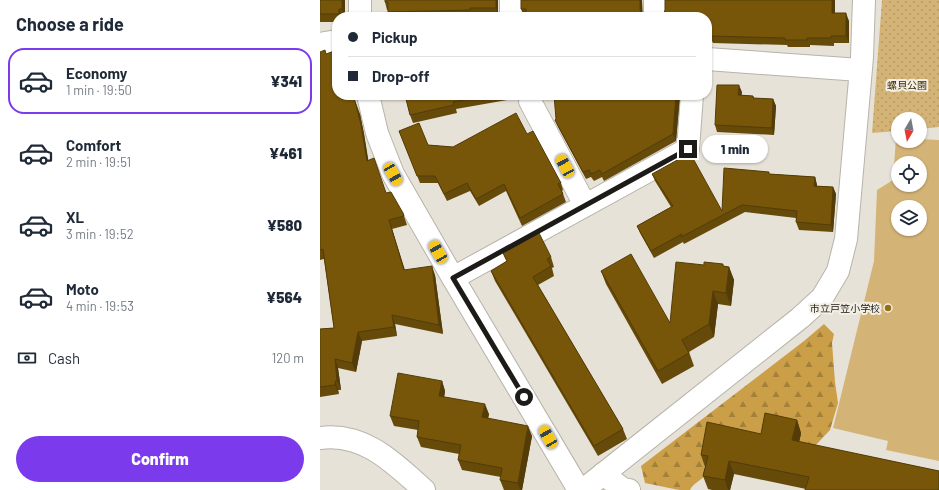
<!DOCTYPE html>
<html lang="en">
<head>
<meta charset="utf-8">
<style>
  body { margin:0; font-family:Barlow,"Noto Sans JP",sans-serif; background:#f2f2f3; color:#1f2937; height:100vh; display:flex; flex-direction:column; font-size:15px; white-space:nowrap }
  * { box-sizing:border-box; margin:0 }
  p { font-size:13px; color:#747a83 }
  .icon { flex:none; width:22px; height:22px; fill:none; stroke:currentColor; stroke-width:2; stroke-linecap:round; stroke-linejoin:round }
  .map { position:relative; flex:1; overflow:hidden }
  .drawer { display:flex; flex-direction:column; background:#fff; width:320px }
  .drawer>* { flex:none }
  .guide { position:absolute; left:12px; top:12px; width:380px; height:88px; border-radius:16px; box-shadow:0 1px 3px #0004; display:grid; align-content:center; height:88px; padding:0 16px; background:#fff }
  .needle { width:26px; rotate:190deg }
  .buttons { position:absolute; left:571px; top:112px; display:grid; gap:8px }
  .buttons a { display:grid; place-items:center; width:36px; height:36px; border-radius:50%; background:#fff; box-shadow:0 1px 3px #0004; font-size:20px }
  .end { position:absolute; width:18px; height:18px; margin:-9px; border:5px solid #1d1b18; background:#fff; box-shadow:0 0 0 2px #fff }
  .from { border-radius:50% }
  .bubble { position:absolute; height:28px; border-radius:14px; background:#fff; box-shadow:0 1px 3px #0004; font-size:13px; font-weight:800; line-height:28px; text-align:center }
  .car { position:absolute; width:12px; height:24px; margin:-12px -6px; border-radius:5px; box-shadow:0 0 3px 1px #0007; background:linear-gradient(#f5c518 24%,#345 0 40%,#f5c518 0 76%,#345 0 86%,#f5c518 0) }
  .guide b { display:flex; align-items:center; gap:14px; height:38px; font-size:15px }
  .guide b+b { border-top:1px solid #e0e1e3 }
  .guide i { width:10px; height:10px; background:#1f2937 }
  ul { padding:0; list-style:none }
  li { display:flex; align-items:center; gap:12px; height:66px; margin:0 8px 6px; padding:0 8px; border:2px solid transparent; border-radius:16px }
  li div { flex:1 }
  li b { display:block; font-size:15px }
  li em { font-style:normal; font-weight:800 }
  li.current { border-color:#7c3aed }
  li>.icon { width:36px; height:36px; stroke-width:1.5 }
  h2 { padding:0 16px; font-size:18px; line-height:48px }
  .pay { display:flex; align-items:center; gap:10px; height:44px; padding:0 16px; font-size:15px }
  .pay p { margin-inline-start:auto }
  .cta { display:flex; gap:8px; margin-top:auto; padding:8px 16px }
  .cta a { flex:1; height:46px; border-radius:24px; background:#7c3aed; color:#fff; font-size:16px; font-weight:800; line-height:46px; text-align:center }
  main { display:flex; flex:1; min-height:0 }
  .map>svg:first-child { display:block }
  .grass { fill:url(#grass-dots) }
  .forest { fill:url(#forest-firs) }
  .pitch { fill:#d4b376; fill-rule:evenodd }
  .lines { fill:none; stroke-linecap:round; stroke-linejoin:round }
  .minor-casing { stroke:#b8b3aa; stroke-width:24 }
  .minor { stroke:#fff; stroke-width:22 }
  .wall { fill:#664a09 }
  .shaded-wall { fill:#533c07 }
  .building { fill:#77560a; stroke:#533c07 }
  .route { stroke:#1d1b18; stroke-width:5 }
  .poi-dot { fill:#956f18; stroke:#f4efe5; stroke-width:1.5 }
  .labels { text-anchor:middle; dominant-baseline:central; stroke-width:4; stroke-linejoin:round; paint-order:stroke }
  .park-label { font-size:10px; fill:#3a2801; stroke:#f4efe5 }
  .poi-label { font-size:10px; fill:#1d1b18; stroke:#f4efe5; text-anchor:end }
</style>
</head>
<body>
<main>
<section class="drawer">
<h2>Choose a ride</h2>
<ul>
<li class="current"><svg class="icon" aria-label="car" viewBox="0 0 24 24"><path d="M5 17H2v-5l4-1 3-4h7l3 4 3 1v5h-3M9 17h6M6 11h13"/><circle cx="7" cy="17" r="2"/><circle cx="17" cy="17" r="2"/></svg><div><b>Economy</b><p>1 min · 19:50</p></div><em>¥341</em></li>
<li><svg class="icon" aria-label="car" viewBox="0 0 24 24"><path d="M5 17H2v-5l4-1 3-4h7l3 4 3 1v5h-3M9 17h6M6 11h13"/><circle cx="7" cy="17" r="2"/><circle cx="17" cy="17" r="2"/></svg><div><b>Comfort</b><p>2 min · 19:51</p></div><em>¥461</em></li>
<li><svg class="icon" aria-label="car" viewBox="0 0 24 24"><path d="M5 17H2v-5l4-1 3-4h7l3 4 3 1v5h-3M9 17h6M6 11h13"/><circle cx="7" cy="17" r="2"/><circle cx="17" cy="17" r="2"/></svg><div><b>XL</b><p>3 min · 19:52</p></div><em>¥580</em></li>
<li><svg class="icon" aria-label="car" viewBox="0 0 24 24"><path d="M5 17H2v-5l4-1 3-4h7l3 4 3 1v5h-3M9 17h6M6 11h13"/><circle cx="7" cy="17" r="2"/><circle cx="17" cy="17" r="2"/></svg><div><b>Moto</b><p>4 min · 19:53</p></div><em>¥564</em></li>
</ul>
<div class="pay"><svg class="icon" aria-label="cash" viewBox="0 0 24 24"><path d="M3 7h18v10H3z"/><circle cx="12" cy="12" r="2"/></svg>Cash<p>120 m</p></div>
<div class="cta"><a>Confirm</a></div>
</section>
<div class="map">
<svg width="619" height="490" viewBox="0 0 619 490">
  <defs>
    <pattern id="grass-dots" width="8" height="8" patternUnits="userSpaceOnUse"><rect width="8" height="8" fill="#d4b376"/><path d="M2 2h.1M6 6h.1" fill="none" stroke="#b69965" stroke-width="1.8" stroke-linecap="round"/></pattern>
    <pattern id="forest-firs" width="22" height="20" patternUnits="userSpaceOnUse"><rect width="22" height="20" fill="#cb9f47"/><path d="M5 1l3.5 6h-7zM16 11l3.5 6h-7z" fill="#a4813a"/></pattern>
  </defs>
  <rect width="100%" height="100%" fill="#e7e2d8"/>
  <polygon class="grass" points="562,0 619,0 619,127 600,129 600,119 578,119 578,131 552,133"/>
  <path class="forest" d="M504,324L514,334L512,343L515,382L518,403L510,430L495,446L391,434L384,469L387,471V474C382,480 373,483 370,490H359L325,483L321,466L484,341Z"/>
  <path class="pitch" d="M576,138H578V141H600V139L619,140V461L566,450L568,441L513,428L554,261L557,190L573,180ZM578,163H600V185H578ZM578,207H600V229H578Z"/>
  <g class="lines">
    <defs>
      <g id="minor">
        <polyline points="40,0 40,17"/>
        <polyline points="191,0 191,17"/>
        <polyline points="335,0 335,17"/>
        <polyline points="0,44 17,41"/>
        <polyline points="387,59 540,70"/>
        <polyline points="48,95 57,133 73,174 133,278 259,490"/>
        <polyline points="211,95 210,101 265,205"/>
        <polyline points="133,278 368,149 372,95"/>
        <path d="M0,438C44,432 74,463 104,490"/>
        <polyline points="283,474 303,489 309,490"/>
        <polyline points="263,490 480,318 502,298 518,271 526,239 542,57 544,0"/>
      </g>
    </defs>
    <use href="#minor" class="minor-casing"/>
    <use href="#minor" class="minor"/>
  </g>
  <g class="wall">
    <polygon points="0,0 25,0 25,17 17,17 17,22 0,22"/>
    <polygon points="178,0 178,16 153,16 153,17 70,17 68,12 68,10 67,10 65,2"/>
    <polygon points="322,0 323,17 204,17 201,9"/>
    <polygon points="515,13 529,21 529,43 514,43 514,46 490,45 490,47 468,47 467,45 393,43 391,39 387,39 387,17"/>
    <polygon points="0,52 17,95 40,114 44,134 48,160 66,193 83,213 87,225 72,229 85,270 115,275 123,334 75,324 77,336 42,341 36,372 18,368 21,390 18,390 19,394 0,397 0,329 14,328 4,259 0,260"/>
    <polygon points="422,92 421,95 433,96 434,98 453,99 456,106 454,135 397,132 395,125"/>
    <polygon points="85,95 198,95 198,98 136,109 137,113 93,123 90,115"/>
    <polygon points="299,95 360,95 356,141 284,181 282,177 274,181 271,177 266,179 238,127 235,120"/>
    <polygon points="79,131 108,145 133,147 207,134 241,183 243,190 242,191 246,202 202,226 186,191 159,206 150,191 127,201 118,183 100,183"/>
    <polygon points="332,174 402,211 450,174 495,177 497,185 497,186 513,187 516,194 513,232 479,230 476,222 476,218 425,212 364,244 363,242 334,258 320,233 317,226 351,207 335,181"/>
    <polygon points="183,253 231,257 234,267 232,268 234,276 218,285 303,429 307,439 278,456 175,281 171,271 187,262"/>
    <polygon points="403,264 403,266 409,267 414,280 411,306 398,304 394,337 369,352 374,366 342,384 286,284 281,271 350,323 384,265"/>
    <polygon points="122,381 125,391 124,397 169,414 168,418 212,436 202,490 184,490 180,480 181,477 142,470 138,460 139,454 101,447 97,437 98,430 74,426 70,416"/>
    <polygon points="477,420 481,433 479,442 619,471 486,489 414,474 410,490 392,490 388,489 383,476 385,467 381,455 441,434"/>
  </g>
  <g class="shaded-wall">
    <polygon points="22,0 25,0 25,17 22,9"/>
    <polygon points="176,0 178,0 178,16 176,8"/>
    <polygon points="320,0 322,0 322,17 320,9"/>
    <polygon points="512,0 515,0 515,21 512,13"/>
    <polygon points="19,9 22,17 20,17 19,14"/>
    <polygon points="526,13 529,21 529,43 526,36"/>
    <polygon points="419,85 422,92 421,102 418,95"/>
    <polygon points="33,95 40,114 44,134 50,170 47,161"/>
    <polygon points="356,95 360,95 356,141 353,134"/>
    <polygon points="453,99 456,106 454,135 452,128"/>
    <polygon points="495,177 497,185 497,193 494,186"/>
    <polygon points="513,187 516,194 513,232 511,225"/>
    <polygon points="69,220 72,229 87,279 84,270"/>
    <polygon points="112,266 115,275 123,334 119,325"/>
    <polygon points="409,267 414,280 411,306 406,293"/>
    <polygon points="393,291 398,304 394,337 389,324"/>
    <polygon points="72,315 75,324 77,336 74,327"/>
    <polygon points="38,332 42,341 36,372 32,363"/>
    <polygon points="15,359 18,368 21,390 17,381"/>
    <polygon points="15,381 18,390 19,394 15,385"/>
    <polygon points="122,381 125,391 123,406 119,396"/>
    <polygon points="165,404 169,414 166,428 162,417"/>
    <polygon points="477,420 481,433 477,453 472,440"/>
    <polygon points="208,426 212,436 202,490 200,490 198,483"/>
    <polygon points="409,461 414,474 410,490 408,490 405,480"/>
  </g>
  <g class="building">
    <polygon points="0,0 22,0 22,9 19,9 19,14 0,14"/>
    <polygon points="65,0 176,0 176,8 150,8 150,10 68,12 68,2 65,2"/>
    <polygon points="201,0 320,0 320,9 322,16 323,17 264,17 264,14 206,16 206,9 201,9"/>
    <polygon points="345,0 512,0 512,13 526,13 526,36 511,36 511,38 487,38 487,40 465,40 465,38 390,36 390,32 387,32 387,17 342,17 343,16 345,10"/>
    <polygon points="5,50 6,54 17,50 17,95 33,95 36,105 41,125 47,161 54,158 66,193 71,192 83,213 84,216 69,220 84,270 112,266 119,325 72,315 74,327 38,332 32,363 15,359 17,381 15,381 15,385 0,387 0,329 14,328 3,249 0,250 0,52"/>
    <polygon points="397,85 419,85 418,95 433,96 433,98 453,99 452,128 395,125"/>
    <polygon points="85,95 171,95 133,102 134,105 90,115"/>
    <polygon points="234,95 286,95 287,99 299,95 356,95 353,134 282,174 280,170 271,174 269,170 263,172 235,120 236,119"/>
    <polygon points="196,113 207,134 213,131 241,183 238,184 243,194 200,218 184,184 156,199 147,183 124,194 115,176 97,176 79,131 99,123 108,145 133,147"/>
    <polygon points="370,153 402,211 404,168 449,172 449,174 495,177 494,186 513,187 511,225 476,222 477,211 422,205 361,237 362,234 331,251 317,226 353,206 332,174"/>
    <polygon points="219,233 231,257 227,259 231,266 213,277 303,429 274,446 171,271 187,261 183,253"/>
    <polygon points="311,254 350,323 356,262 384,265 384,262 403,264 403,266 409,267 406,293 393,291 389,324 362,340 369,353 338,371 281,271"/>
    <polygon points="78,373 122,381 119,396 165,404 162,417 208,426 198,483 180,480 182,468 138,460 141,445 97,437 99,421 70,416"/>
    <polygon points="445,413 477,420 472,440 619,471 619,490 485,490 489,477 409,461 405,480 383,476 388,456 381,455 387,422 441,434"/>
  </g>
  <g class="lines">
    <polyline class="route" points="204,397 133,278 368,149"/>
  </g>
  <circle class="poi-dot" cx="568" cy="308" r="4"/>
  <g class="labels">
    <g class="park-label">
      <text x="587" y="85">螺貝公園</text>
    </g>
    <g class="poi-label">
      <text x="560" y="308">市立戸笠小学校</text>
    </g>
  </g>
</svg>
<div class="buttons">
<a><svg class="needle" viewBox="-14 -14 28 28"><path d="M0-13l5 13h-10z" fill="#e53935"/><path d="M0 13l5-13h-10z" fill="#747a83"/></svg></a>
<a><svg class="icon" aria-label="locate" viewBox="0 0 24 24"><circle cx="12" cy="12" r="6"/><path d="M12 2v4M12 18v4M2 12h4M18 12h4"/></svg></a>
<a><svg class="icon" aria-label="layers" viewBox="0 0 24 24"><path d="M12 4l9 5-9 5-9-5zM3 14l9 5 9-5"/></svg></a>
</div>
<i class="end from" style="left:204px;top:397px"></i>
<i class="end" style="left:368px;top:149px"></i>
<div class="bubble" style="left:382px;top:135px;width:66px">1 min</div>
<i class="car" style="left:245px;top:166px;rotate:332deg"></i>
<i class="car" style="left:73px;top:174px;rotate:150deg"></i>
<i class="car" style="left:118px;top:252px;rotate:330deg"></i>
<i class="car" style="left:228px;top:437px;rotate:330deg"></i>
<div class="guide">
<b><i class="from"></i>Pickup</b>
<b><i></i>Drop-off</b>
</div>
</div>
</main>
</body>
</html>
